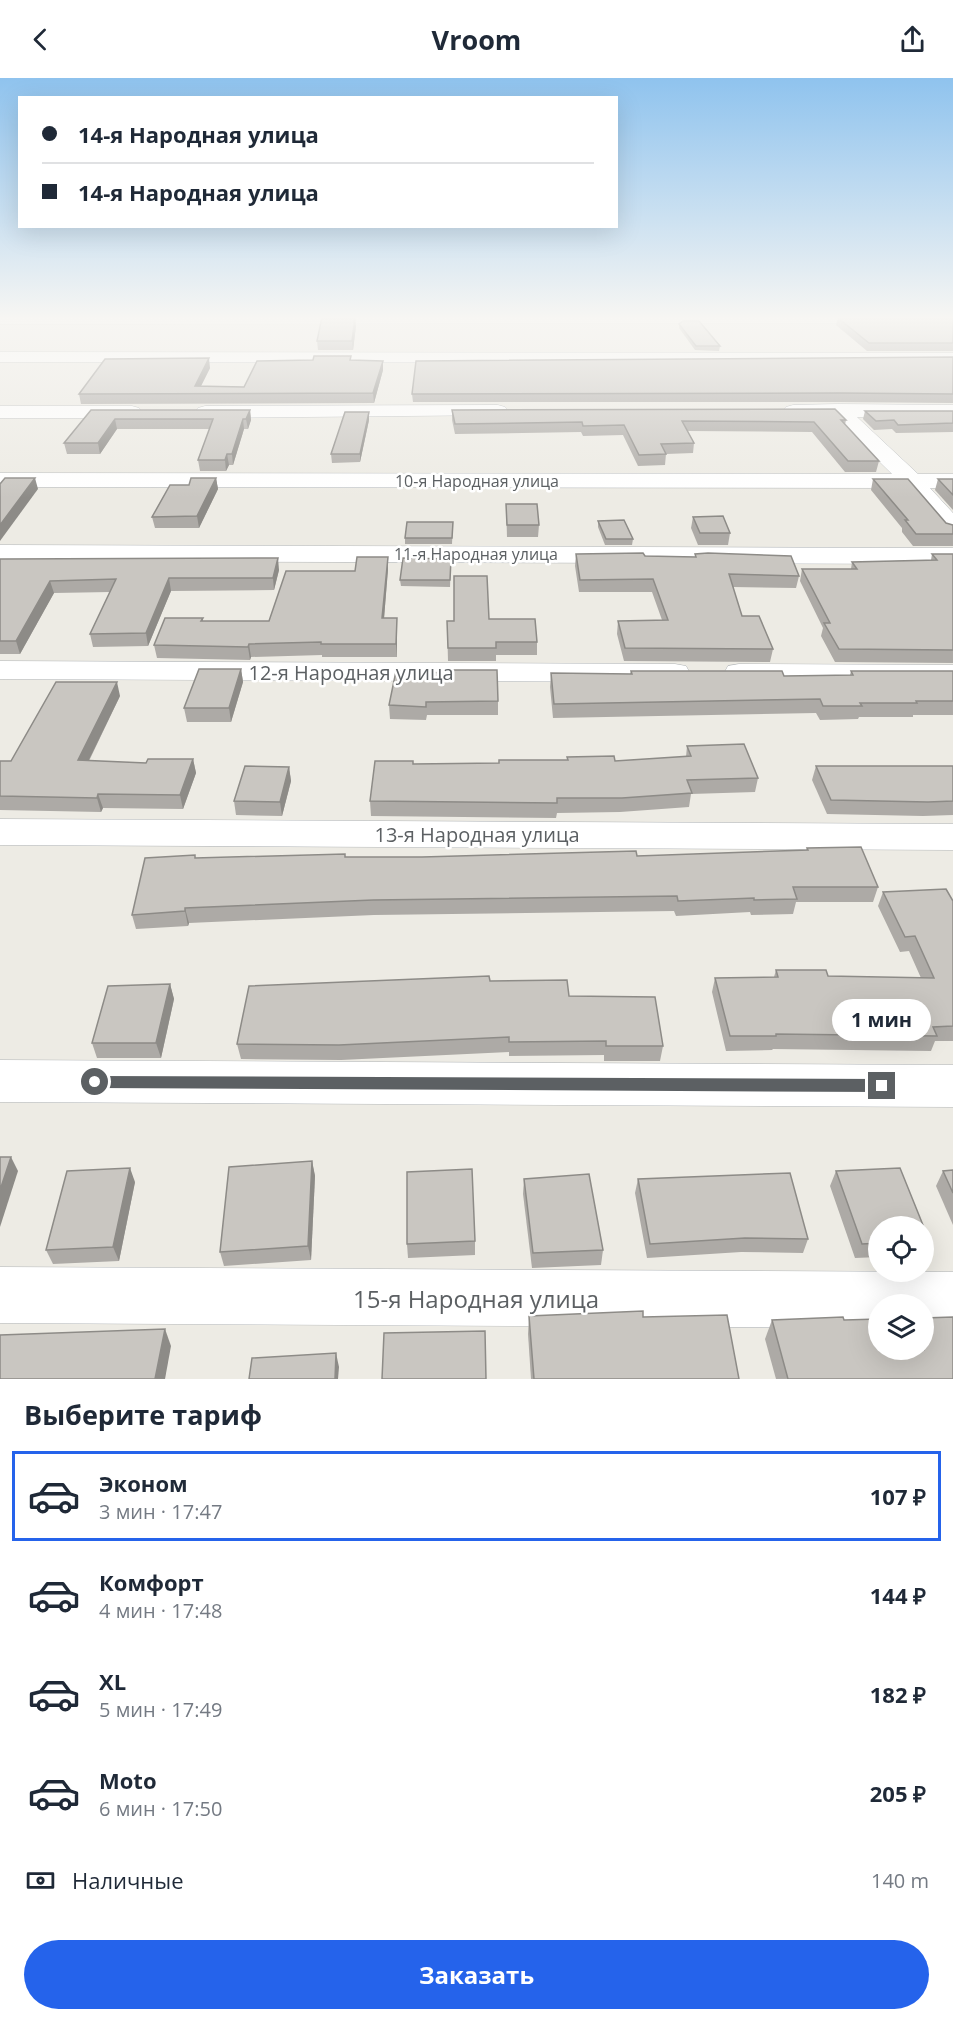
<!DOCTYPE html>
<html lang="ru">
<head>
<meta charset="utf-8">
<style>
  body { margin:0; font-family:"Open Sans",sans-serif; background:#f6f6f7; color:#1f2937; height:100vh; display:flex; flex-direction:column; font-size:22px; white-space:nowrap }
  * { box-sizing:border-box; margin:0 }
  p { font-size:20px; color:#747a83 }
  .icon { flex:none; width:33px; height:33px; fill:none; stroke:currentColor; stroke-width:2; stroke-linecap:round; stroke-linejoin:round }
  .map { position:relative; height:1301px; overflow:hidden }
  .side { display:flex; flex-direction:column; background:#fff; flex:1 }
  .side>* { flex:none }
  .banner { position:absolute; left:18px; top:18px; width:600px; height:132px; border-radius:0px; box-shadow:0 6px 24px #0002; display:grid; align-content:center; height:132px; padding:0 24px; background:#fff }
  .controls { position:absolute; left:868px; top:1138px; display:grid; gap:12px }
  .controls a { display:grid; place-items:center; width:66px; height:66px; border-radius:50%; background:#fff; box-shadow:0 6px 24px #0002; font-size:30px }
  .end { position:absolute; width:27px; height:27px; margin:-14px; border:8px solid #5c6063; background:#fff; box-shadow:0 0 0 3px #fff }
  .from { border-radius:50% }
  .bubble { position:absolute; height:42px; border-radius:21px; background:#fff; box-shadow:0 6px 24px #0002; font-size:20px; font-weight:700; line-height:42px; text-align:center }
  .banner b { display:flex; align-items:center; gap:21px; height:57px; font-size:22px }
  .banner b+b { border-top:2px solid #e0e1e3 }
  .banner i { width:15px; height:15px; background:#1f2937 }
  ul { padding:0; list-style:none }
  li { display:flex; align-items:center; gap:18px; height:90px; margin:0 12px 9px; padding:0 12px; border:3px solid transparent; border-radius:0px }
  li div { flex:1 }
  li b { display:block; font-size:22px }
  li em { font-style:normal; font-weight:700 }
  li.on { border-color:#2563eb }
  li>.icon { width:54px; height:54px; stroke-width:1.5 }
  h2 { padding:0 24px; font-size:27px; line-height:72px }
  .pay { display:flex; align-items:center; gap:15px; height:66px; padding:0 24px; font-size:22px }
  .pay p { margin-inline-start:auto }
  .button { display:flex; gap:12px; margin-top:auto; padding:12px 24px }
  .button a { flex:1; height:69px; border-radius:36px; background:#2563eb; color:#fff; font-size:24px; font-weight:700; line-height:69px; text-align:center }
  header { display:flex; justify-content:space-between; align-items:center; height:78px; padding:0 24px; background:#fff; font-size:27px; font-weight:700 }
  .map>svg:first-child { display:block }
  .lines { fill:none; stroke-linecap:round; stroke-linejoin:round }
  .minor-casing { stroke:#b1b5b8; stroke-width:1 }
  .minor { fill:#fff; fill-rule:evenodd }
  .wall { fill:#adaaa6 }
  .shaded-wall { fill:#8d8b87 }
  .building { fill:#c9c6c1; stroke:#8d8b87; stroke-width:1.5 }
  .route { fill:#5c6063 }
  .labels { text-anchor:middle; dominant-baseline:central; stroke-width:5; stroke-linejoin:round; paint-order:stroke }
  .far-street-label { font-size:16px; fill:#5c6063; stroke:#fff }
  .street-label { font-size:20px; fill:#5c6063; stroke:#fff }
  .near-street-label { font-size:24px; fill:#5c6063; stroke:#fff }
</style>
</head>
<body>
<header><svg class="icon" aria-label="back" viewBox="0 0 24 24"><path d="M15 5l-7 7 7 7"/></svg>Vroom<svg class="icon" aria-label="share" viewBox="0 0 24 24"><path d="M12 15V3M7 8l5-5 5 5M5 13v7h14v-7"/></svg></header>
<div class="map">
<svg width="953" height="1301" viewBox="0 0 953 1301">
  <rect width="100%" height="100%" fill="#edebe4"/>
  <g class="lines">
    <defs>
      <g id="minor">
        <polygon points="0,238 953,238 953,245 0,246"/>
        <polygon points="0,274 953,275 953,285 0,284"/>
        <polygon points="838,326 953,327 953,339 857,339 918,396 953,396 953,410 930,410 953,435 953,457 944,455 906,410 0,409 0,395 892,396 834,339 786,337 783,333 786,329 793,327"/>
        <polygon points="498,327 505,329 508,333 505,337 205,340 198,338 195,334 198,330 205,328"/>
        <polygon points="0,328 132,328 139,330 142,334 139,338 132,340 0,340"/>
        <polygon points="0,467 953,470 953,486 0,483"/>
        <polygon points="0,583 675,586 686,588 690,595 686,602 675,604 0,601"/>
        <polygon points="739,586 953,587 953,605 739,604 728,602 724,595 728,588"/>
        <polygon points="0,741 953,746 953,772 0,767"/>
        <polygon points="0,982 953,987 953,1029 0,1024"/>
        <polygon points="0,1189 953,1194 953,1250 924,1250 924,1227 879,1227 879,1250 0,1245"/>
      </g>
    </defs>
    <use href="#minor" class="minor-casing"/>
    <use href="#minor" class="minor"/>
  </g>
  <g class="wall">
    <polygon points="838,240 953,240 953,273 867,273 836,247"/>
    <polygon points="679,246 720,268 719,273 695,272 679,250"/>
    <polygon points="356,248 353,272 318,272 317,263"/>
    <polygon points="953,279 953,325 838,324 413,324 412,316"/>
    <polygon points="351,282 383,292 374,325 81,326 79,316 210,290 201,308 244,309"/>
    <polygon points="91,332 250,332 251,342 248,351 244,351 233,387 229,387 226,393 200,393 198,382 210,351 117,351 100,376 67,376 64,365"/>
    <polygon points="452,332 846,342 845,347 879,383 876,394 845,394 812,354 687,353 694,365 693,375 666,376 665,387 638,388 623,357 583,358 581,354 455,356 452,342"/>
    <polygon points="865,333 953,333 953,354 896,355 892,351 874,352 863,341"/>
    <polygon points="369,342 360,384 332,385 331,376"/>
    <polygon points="216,400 218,411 199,450 155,450 152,439"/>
    <polygon points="873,401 946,445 953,447 953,468 913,468 902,454 902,450 871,412"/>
    <polygon points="938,401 953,401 953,432 935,412"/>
    <polygon points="506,426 539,447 538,459 507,459"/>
    <polygon points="693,439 730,455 728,467 698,467 691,450"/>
    <polygon points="598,443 633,461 632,467 605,467 598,449"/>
    <polygon points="453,444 452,466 405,466 405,460"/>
    <polygon points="576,476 695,479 695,476 799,498 796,510 733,509 742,538 773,571 770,584 624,583 617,556 618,543 662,542 652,514 579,514 575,488"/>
    <polygon points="932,476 953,476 953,585 835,584 821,558 823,550 800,503 802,491 851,491 852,484 931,482"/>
    <polygon points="388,479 388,491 384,540 397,540 397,579 322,579 322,577 251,579 250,582 157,580 154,567 203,540 203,543 269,543"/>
    <polygon points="0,481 279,492 274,512 171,513 148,568 93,569 90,556 110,514 54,515 20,576 0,576"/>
    <polygon points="451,481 450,509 401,508 400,502"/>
    <polygon points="489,541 537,564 537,577 496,577 496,583 448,583 447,543"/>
    <polygon points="241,591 243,604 231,644 187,644 184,630"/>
    <polygon points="631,593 784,598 850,597 851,593 953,593 953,637 913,637 913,639 859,639 858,641 820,642 816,635 553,640 550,609 551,595 630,596"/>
    <polygon points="448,595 498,623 498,637 427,637 426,642 390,641 389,627"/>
    <polygon points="120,618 89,683 146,685 193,681 196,695 183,731 103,730 101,734 0,732 0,683 11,683"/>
    <polygon points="687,668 758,700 755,714 691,716 689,729 620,734 557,735 556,740 371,738 370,723 413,686 499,685 567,682 567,679 615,683 686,679"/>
    <polygon points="816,688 953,688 953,737 923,738 827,736 812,702"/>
    <polygon points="289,689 291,703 282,738 236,737 234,723"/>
    <polygon points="807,770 878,809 873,824 796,824 793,836 751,837 750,834 676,838 674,833 374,837 189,845 188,848 136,851 132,837 196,780 637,778 806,772"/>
    <polygon points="883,814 953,823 953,963 935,963 931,973 773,971 772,972 726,973 712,914 715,900 774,899 776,892 828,898 921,900 909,873 900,874 878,828"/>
    <polygon points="490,903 569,918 663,968 660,983 604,983 604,977 509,978 509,974 341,982 241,981 237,966"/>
    <polygon points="170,906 174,921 161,980 97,980 92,965"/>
    <polygon points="312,1083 315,1098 311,1182 224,1188 220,1174"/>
    <polygon points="900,1090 929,1162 924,1172 924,1149 879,1149 879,1179 855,1180 830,1108 836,1093"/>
    <polygon points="953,1092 953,1147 936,1108 943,1093"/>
    <polygon points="524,1101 603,1172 601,1187 532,1190 523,1116"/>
    <polygon points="638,1101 808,1161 803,1175 741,1174 647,1180 635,1115"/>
    <polygon points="135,1104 119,1183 53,1186 46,1172"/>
    <polygon points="475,1163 475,1177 408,1180 407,1166"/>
    <polygon points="529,1238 643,1239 739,1301 531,1301 528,1256"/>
    <polygon points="772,1242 844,1242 953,1301 776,1301 765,1261"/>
  </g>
  <g class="shaded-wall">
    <polygon points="355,239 356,248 353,272 352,263"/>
    <polygon points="209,280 210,290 197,316 195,308"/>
    <polygon points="383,283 383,292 374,325 373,315"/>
    <polygon points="250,332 251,342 248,351 246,341"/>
    <polygon points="369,334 369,342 360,384 360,376"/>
    <polygon points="115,341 117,351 100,376 98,365"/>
    <polygon points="243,341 244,351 233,387 232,376"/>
    <polygon points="227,376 229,387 226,393 225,382"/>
    <polygon points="35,400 38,411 0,463 0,447"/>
    <polygon points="216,400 218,411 199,450 197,438"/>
    <polygon points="388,479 388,491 383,553 382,540"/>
    <polygon points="278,480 279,492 274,512 273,500"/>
    <polygon points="169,500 171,513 148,568 146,555"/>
    <polygon points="50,503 54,515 20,576 16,563"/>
    <polygon points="397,540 397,579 396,566"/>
    <polygon points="249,566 251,579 250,582 248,569"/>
    <polygon points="241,591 243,604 231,644 229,630"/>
    <polygon points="117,604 120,618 82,696 78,682"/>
    <polygon points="193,681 196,695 183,731 180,717"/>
    <polygon points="289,689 291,703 282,738 280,724"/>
    <polygon points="98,716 103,730 101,734 97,720"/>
    <polygon points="185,830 189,845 188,848 185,833"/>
    <polygon points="170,906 174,921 161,980 156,965"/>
    <polygon points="11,1079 18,1093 0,1149 0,1112"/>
    <polygon points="312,1083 315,1098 311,1182 308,1168"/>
    <polygon points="130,1090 135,1104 119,1183 113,1169"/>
    <polygon points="165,1251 171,1268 165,1301 155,1301"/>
    <polygon points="336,1275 339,1289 338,1301 335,1301"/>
  </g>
  <g class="building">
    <polygon points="322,239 355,239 352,263 317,263"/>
    <polygon points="838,240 953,240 953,265 869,265"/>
    <polygon points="683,243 699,243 720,268 696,268 679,246"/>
    <polygon points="314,278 351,278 350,282 383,283 373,315 79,316 105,281 209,280 195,308 244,309 257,283 313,282"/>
    <polygon points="953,279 953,316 840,315 412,316 416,283"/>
    <polygon points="835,331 846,342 841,342 879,383 848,383 814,344 682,343 694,365 661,366 666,376 639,377 624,347 583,348 582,344 455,346 452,332"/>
    <polygon points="91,332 250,332 246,341 243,341 232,376 227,376 225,382 198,382 213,341 115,341 98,365 64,365"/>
    <polygon points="865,333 953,333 953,345 898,347 894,342 876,343"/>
    <polygon points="345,334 369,334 360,376 331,376"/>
    <polygon points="5,400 35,400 0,447 0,406"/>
    <polygon points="191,400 216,400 197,438 152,439 170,407 189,407"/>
    <polygon points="873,401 908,401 946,445 953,447 953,456 916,456 905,442 908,442"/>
    <polygon points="938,401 953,401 953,417"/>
    <polygon points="506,426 537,426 539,447 507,447"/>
    <polygon points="723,438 730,455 700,455 693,439"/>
    <polygon points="624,442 633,461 606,461 598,443"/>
    <polygon points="407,444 453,444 452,460 405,460"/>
    <polygon points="643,475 645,478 696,479 695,476 708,475 791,478 799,498 729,496 742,538 759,538 773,571 625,570 618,543 668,542 653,501 580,502 576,476"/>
    <polygon points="932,476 953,476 953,572 839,571 824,545 830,545 802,491 857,491 852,484 937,482"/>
    <polygon points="357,479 388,479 382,540 397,540 396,566 321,566 321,564 249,566 248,569 154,567 165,540 203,540 201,543 269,543 286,493 355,493"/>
    <polygon points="278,480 273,500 169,500 146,555 90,556 116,501 50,503 16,563 0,563 0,481"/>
    <polygon points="403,480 451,481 450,502 400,502"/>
    <polygon points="454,498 487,498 489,541 535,541 537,564 496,564 496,570 448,570 447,543 454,543"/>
    <polygon points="199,591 241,591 229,630 184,630"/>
    <polygon points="448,592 497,592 498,623 426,624 426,629 389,627 396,593 448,595"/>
    <polygon points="631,593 782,593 784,598 853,597 851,593 953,593 953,623 916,623 917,625 860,625 862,628 823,628 820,621 554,626 551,595 632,596"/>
    <polygon points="56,604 117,604 78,682 146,685 148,681 193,681 180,717 98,716 97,720 0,718 0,683 11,683"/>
    <polygon points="744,666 758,700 687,702 692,715 622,720 557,720 557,725 370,723 375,683 413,683 413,686 499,685 499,682 568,682 567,679 614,678 615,683 691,678 687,668"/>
    <polygon points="245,688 289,689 280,724 234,723"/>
    <polygon points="816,688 953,688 953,723 928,724 831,722"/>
    <polygon points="861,769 878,809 793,809 797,821 754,822 754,820 678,823 677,818 373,822 185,830 185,833 132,837 145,780 195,777 195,780 345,776 345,779 422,779 636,773 637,778 808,772 807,770"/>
    <polygon points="946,811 953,823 953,948 933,949 937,958 776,956 776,958 730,958 715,900 778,899 776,892 826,892 828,898 934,900 915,858 905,859 883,814"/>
    <polygon points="489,898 490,903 567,902 569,918 655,919 663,968 606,968 606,963 509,964 509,959 339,967 237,966 249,908"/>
    <polygon points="170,906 156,965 92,965 108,908"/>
    <polygon points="0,1079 11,1079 0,1112"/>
    <polygon points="312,1083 308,1168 220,1174 229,1089"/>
    <polygon points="130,1090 113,1169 46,1172 67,1093"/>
    <polygon points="900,1090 929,1162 924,1162 924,1149 879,1149 879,1165 862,1166 836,1093"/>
    <polygon points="472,1091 475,1163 407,1166 407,1094"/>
    <polygon points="953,1092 953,1115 943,1093"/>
    <polygon points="790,1095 808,1161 745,1160 650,1166 638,1101"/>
    <polygon points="589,1096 603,1172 533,1175 524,1101"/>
    <polygon points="643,1233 643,1239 727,1237 739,1301 534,1301 529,1238"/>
    <polygon points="843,1239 844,1242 879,1241 879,1272 924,1272 924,1240 953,1239 953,1301 788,1301 772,1242"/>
    <polygon points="165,1251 155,1301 0,1301 0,1257"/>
    <polygon points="485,1253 486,1301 382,1301 384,1255"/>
    <polygon points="336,1275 335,1301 249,1301 252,1280"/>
  </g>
  <linearGradient id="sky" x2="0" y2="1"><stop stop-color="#8fc3ee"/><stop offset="0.57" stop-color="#f7f6f3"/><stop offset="1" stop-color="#f7f6f3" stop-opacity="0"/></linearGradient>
  <rect width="953" height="420" fill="url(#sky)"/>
  <polygon class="route" points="95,998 882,1001 887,1003 889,1008 887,1012 882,1014 95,1010 90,1008 88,1004 90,999"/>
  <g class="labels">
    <g class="far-street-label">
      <text x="477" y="403">10-я Народная улица</text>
      <text x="476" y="476">11-я Народная улица</text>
    </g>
    <g class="street-label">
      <text x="351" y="594">12-я Народная улица</text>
      <text x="477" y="756">13-я Народная улица</text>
    </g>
    <g class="near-street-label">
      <text x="476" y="1220">15-я Народная улица</text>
    </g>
  </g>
</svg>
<div class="controls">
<a><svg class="icon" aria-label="locate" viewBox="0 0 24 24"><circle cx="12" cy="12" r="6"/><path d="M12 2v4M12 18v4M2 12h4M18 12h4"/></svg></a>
<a><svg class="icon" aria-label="layers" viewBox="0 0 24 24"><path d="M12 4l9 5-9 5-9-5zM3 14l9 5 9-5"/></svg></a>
</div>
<i class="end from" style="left:95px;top:1004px"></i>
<i class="end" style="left:882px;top:1008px"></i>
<div class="bubble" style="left:832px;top:921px;width:99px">1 мин</div>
<div class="banner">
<b><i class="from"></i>14-я Народная улица</b>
<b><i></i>14-я Народная улица</b>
</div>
</div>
<section class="side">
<h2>Выберите тариф</h2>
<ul>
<li class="on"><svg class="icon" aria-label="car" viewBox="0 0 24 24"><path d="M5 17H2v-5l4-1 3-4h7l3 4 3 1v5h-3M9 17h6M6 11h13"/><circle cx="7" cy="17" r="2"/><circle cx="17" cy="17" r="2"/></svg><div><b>Эконом</b><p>3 мин · 17:47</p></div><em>107 ₽</em></li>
<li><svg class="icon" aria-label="car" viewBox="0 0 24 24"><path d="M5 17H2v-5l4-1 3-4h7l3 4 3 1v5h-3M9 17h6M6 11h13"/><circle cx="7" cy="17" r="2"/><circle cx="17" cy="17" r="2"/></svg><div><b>Комфорт</b><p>4 мин · 17:48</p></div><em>144 ₽</em></li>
<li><svg class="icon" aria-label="car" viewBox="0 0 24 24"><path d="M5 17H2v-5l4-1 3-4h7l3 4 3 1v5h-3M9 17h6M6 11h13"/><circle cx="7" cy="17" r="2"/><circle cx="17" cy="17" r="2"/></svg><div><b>XL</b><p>5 мин · 17:49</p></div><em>182 ₽</em></li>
<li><svg class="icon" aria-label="car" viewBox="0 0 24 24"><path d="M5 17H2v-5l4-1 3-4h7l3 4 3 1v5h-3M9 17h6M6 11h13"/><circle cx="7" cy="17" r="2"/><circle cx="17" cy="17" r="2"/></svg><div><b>Moto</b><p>6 мин · 17:50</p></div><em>205 ₽</em></li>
</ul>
<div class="pay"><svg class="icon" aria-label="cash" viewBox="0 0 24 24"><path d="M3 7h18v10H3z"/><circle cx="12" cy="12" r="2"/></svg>Наличные<p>140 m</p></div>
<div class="button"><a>Заказать</a></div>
</section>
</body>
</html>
